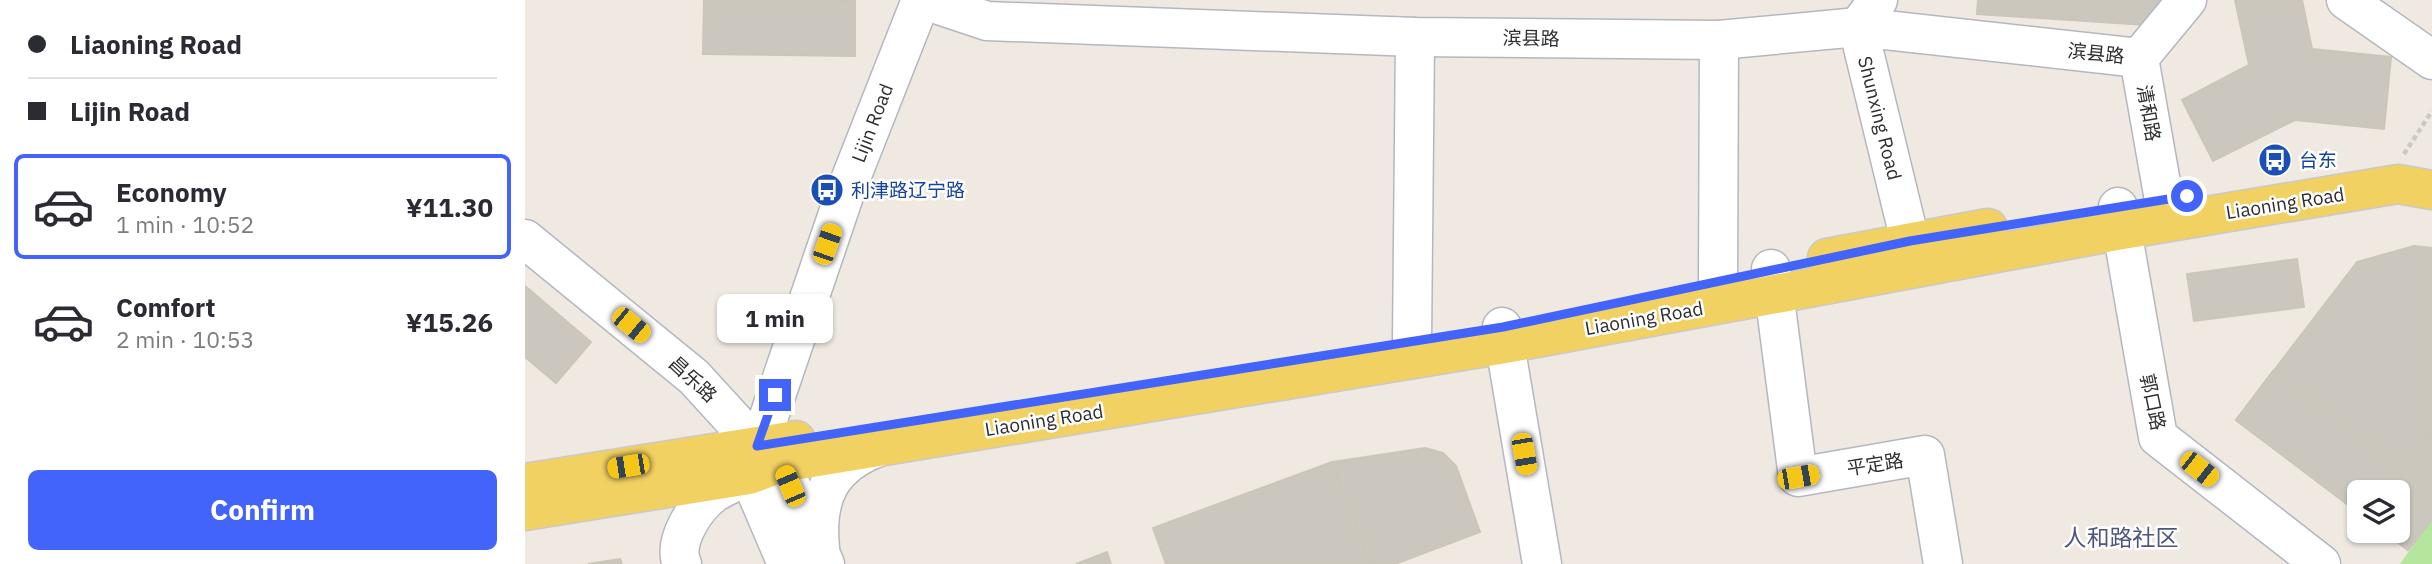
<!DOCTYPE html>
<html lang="en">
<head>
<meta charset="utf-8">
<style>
  body { margin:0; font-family:"IBM Plex Sans","Noto Sans SC",sans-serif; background:#f2f2f3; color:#2b2b33; height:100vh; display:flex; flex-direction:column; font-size:26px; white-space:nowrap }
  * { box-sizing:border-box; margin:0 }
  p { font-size:23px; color:#7c7c81 }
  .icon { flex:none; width:38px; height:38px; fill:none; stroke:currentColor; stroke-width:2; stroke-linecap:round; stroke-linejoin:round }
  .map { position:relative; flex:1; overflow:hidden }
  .drawer { display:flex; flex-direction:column; background:#fff; width:525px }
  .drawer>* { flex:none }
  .hud { display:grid; align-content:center; height:154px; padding:0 28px; background:#fff }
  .tools { position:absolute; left:1822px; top:480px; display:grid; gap:14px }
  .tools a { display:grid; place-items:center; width:63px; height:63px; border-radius:10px; background:#fff; box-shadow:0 2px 5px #0004; font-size:35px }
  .end { position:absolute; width:32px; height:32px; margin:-16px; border:9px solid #4264fb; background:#fff; box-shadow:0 0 0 4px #fff }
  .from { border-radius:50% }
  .bubble { position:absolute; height:49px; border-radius:10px; background:#fff; box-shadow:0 2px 5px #0004; font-size:23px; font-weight:800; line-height:49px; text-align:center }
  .car { position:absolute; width:21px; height:42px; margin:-21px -10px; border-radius:9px; box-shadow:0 0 5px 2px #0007; background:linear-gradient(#f5c518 24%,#345 0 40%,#f5c518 0 76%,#345 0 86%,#f5c518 0) }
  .hud b { display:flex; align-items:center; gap:24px; height:66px; font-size:26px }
  .hud b+b { border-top:2px solid #e1e1e2 }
  .hud i { width:18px; height:18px; background:#2b2b33 }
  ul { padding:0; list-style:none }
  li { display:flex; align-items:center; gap:21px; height:105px; margin:0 14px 10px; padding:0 14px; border:4px solid transparent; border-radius:10px }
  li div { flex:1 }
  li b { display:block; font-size:26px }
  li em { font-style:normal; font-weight:800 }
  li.on { border-color:#4264fb }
  li>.icon { width:63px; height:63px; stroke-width:1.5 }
  .primary-button { display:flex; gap:14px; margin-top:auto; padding:14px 28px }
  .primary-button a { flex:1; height:80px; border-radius:10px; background:#4264fb; color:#fff; font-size:28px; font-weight:800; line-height:80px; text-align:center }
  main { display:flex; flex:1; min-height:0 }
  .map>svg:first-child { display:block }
  .green { fill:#b6e59e }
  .building { fill:#cbc7bf; stroke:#cbc5ba; stroke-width:2 }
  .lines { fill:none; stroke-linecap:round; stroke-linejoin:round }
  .minor-casing { stroke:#b4b7c1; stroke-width:41 }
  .major-casing { stroke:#c9c9c9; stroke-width:41 }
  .path { stroke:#c9c9c9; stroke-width:4.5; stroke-dasharray:5 3.5; stroke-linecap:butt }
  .minor { stroke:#fff; stroke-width:38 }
  .major { stroke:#f2d163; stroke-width:38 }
  .route { stroke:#4264fb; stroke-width:9 }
  .labels { text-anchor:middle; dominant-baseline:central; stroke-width:5; stroke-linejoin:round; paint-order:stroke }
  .street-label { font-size:19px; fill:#2e2e2e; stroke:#fff }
  .transit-label { font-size:19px; fill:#164399; stroke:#fff; text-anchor:start }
  .quarter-label { font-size:23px; fill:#4d5680; stroke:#fff }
</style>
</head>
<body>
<main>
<section class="drawer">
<div class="hud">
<b><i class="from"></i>Liaoning Road</b>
<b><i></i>Lijin Road</b>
</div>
<ul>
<li class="on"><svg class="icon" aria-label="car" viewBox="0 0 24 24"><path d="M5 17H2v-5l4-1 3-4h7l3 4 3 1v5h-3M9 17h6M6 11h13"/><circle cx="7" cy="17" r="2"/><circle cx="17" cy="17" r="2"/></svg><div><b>Economy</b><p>1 min · 10:52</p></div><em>¥11.30</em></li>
<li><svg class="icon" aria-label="car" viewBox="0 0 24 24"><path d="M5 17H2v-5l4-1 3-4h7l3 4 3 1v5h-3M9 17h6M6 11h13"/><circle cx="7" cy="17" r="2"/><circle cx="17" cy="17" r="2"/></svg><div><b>Comfort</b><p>2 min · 10:53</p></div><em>¥15.26</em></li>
</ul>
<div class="primary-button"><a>Confirm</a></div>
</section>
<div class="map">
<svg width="1907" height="564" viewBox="0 0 1907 564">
  <rect width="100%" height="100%" fill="#efe9e1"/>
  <polygon class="green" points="1907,519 1907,564 1875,564"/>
  <g class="building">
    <polygon points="179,0 330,1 330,56 178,54"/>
    <polygon points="1453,0 1642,0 1621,25 1452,14"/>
    <polygon points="1710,0 1777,0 1787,49 1866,57 1859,129 1770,120 1688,161 1657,100 1724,65"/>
    <polygon points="1889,246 1907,248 1907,519 1883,550 1857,530 1872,530 1872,492 1834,492 1834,513 1711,420 1832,262"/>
    <polygon points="1772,259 1779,307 1669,321 1662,274"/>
    <polygon points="0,286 66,342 31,383 0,357"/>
    <polygon points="1748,371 1878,469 1907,431 1907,519 1883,550 1857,530 1872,530 1872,492 1834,492 1834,513 1711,420"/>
    <polygon points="900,448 918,453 931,466 955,532 870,564 845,564 807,462"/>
    <polygon points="807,462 845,564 641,564 628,528"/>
    <polygon points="582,552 586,564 551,564"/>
    <polygon points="95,559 97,564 63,564"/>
  </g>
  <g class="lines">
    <defs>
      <g id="minor">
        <polyline points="399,0 462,21 890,37 1194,40 1333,27 1614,58"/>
        <polyline points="1353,0 1333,27 1385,241"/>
        <polyline points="1821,0 1907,60"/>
        <polyline points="1639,200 1614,58 1662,0"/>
        <polyline points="1593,207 1633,437 1796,564"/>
        <polyline points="0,239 169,377 232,446 256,463 300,564"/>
        <polyline points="1246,269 1273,477 1400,455 1418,564"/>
        <polyline points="1193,281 1194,40"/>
        <polyline points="977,327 1017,564"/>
        <polyline points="887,342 890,37"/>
        <path d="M295,548C290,497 305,465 354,447"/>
        <path d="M157,564C147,541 171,506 189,493C200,486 213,481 224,475"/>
        <polyline points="262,564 224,475 320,193 396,0"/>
      </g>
      <g id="major">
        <polyline points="1302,258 1463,228"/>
        <polyline points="0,483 271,440"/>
        <polyline points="0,511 224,475 256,463 980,344 1597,230 1873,184 1907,190"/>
      </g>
    </defs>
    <use href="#minor" class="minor-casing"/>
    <use href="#major" class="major-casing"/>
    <polyline class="path" points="1879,154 1907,111"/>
    <use href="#minor" class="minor"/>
    <use href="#major" class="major"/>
  </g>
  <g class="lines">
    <polyline class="route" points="250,395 232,446 978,327 1385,241 1662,196"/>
  </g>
  <defs>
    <symbol id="bus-disc" viewBox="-11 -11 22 22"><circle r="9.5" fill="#1a4fb4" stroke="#fff"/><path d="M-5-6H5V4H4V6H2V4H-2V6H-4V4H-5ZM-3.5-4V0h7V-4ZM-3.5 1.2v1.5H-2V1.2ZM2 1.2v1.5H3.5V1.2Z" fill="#fff"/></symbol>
  </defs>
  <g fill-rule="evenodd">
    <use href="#bus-disc" x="1731" y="141" width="38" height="38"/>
    <use href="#bus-disc" x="283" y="171" width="38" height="38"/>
  </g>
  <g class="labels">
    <g class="street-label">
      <text transform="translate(1006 38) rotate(1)">滨县路</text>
      <text transform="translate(1571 53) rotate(6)">滨县路</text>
      <text transform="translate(1624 113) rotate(80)">清和路</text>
      <text transform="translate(1355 118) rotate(76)">Shunxing Road</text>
      <text transform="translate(347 123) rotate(-69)">Lijin Road</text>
      <text transform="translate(1760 203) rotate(-9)">Liaoning Road</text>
      <text transform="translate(1119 318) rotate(-10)">Liaoning Road</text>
      <text transform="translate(168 379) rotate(43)">昌乐路</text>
      <text transform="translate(1628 402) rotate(78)">郭口路</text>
      <text transform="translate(519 420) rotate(-9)">Liaoning Road</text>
      <text transform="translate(1350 464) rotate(-9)">平定路</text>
    </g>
    <g class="transit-label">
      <text x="1774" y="160">台东</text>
      <text x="326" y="190">利津路辽宁路</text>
    </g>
    <g class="quarter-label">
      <text x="1596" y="537">人和路社区</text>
    </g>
  </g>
</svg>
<div class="tools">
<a><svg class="icon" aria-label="layers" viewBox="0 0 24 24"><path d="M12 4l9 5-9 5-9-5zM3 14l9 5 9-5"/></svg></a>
</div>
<i class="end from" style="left:1662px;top:196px"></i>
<i class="end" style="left:250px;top:395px"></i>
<div class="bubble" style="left:192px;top:294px;width:116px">1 min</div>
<i class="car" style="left:302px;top:244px;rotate:19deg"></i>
<i class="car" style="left:106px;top:325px;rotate:129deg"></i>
<i class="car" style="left:999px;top:454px;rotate:170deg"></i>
<i class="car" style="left:103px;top:466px;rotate:261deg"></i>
<i class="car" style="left:1674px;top:469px;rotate:128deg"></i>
<i class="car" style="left:1273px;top:477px;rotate:80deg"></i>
<i class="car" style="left:265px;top:486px;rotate:337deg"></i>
</div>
</main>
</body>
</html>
